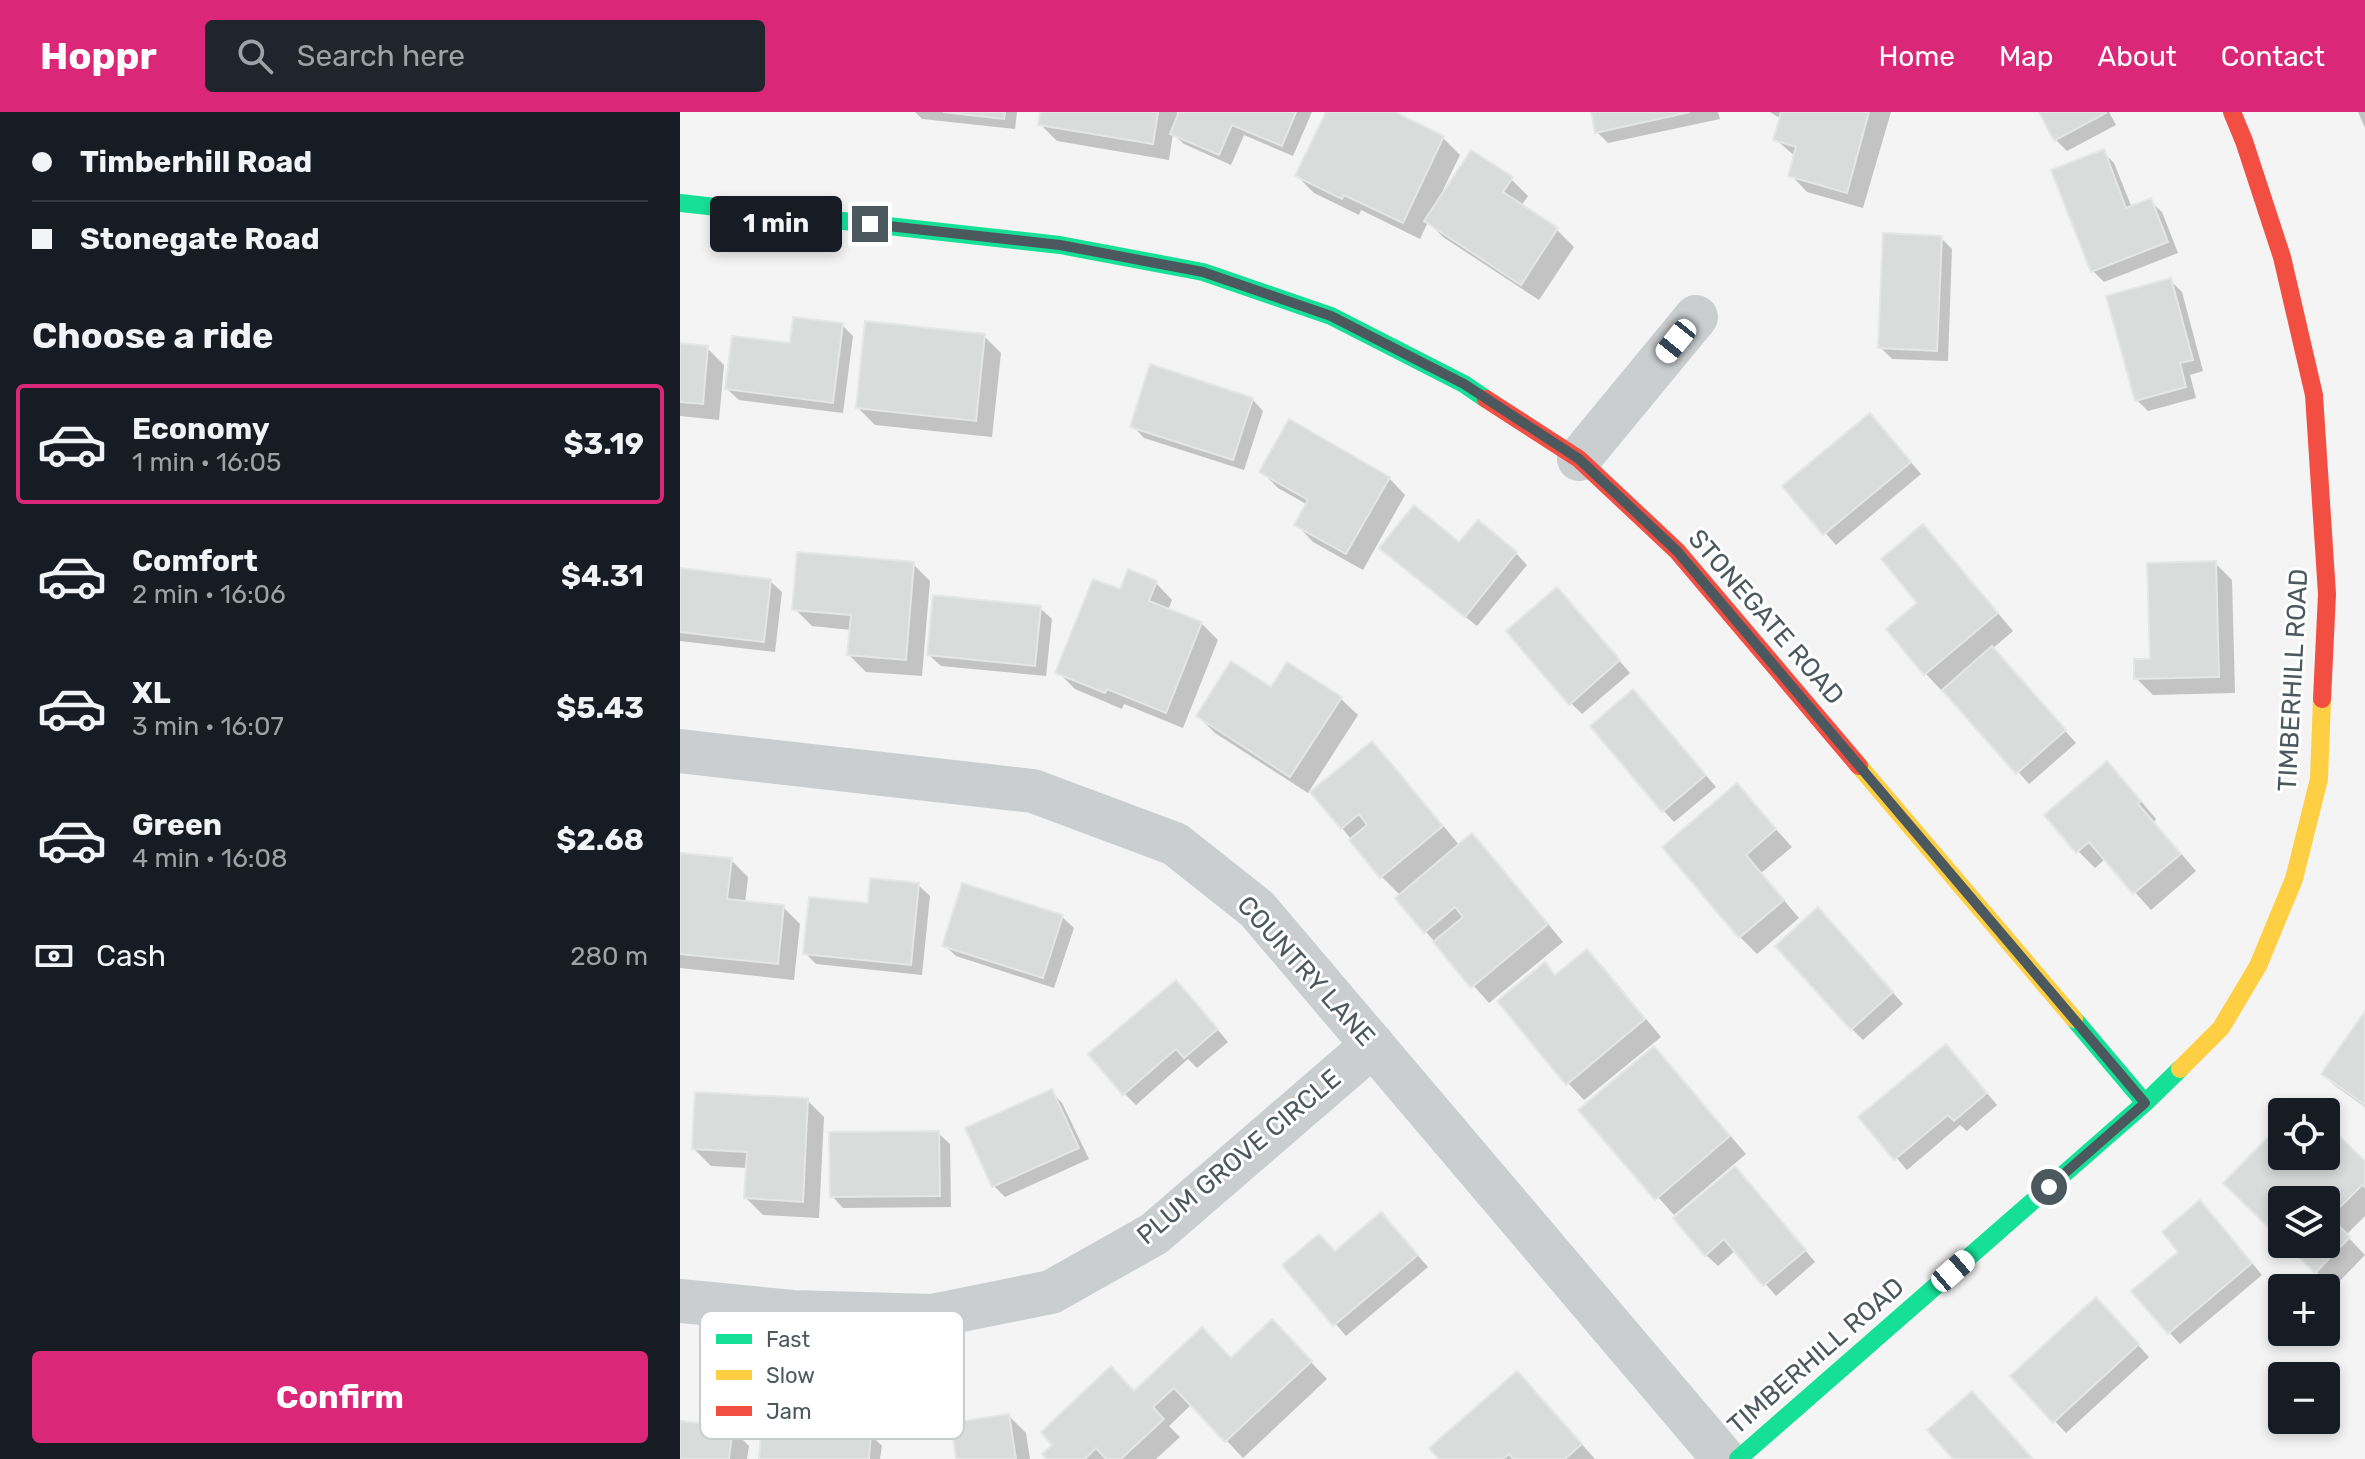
<!DOCTYPE html>
<html lang="en">
<head>
<meta charset="utf-8">
<style>
  body { margin:0; font-family:Rubik,sans-serif; background:#20242c; color:#f1f3f6; height:100vh; display:flex; flex-direction:column; font-size:30px; white-space:nowrap }
  * { box-sizing:border-box; margin:0 }
  p { font-size:26px; color:#9ea1a6 }
  .icon { flex:none; width:44px; height:44px; fill:none; stroke:currentColor; stroke-width:2; stroke-linecap:round; stroke-linejoin:round }
  .map { position:relative; flex:1; overflow:hidden }
  .sheet { display:flex; flex-direction:column; background:#171b24; width:680px }
  .sheet>* { flex:none }
  .guide { display:grid; align-content:center; height:176px; padding:0 32px; background:#171b24 }
  .fabs { position:absolute; left:1588px; top:986px; display:grid; gap:16px }
  .fabs a { display:grid; place-items:center; width:72px; height:72px; border-radius:8px; background:#171b24; box-shadow:0 4px 12px #0003; font-size:40px }
  .end { position:absolute; width:36px; height:36px; margin:-18px; border:10px solid #4b595f; background:#fff; box-shadow:0 0 0 4px #fff }
  .from { border-radius:50% }
  .bubble { position:absolute; height:56px; border-radius:8px; background:#171b24; box-shadow:0 4px 12px #0003; font-size:26px; font-weight:700; line-height:56px; text-align:center }
  .car { position:absolute; width:24px; height:48px; margin:-24px -12px; border-radius:10px; box-shadow:0 0 6px 2px #0007; background:linear-gradient(#fff 24%,#345 0 40%,#fff 0 76%,#345 0 86%,#fff 0) }
  .guide b { display:flex; align-items:center; gap:28px; height:76px; font-size:30px }
  .guide b+b { border-top:2px solid #363941 }
  .guide i { width:20px; height:20px; background:#f1f3f6 }
  ul { padding:0; list-style:none }
  li { display:flex; align-items:center; gap:24px; height:120px; margin:0 16px 12px; padding:0 16px; border:4px solid transparent; border-radius:8px }
  li div { flex:1 }
  li b { display:block; font-size:30px }
  li em { font-style:normal; font-weight:700 }
  li.on { border-color:#db2777 }
  li>.icon { width:72px; height:72px; stroke-width:1.5 }
  h2 { padding:0 32px; font-size:36px; line-height:96px }
  .pay { display:flex; align-items:center; gap:20px; height:88px; padding:0 32px; font-size:30px }
  .pay p { margin-inline-start:auto }
  .cta { display:flex; gap:16px; margin-top:auto; padding:16px 32px }
  .cta a { flex:1; height:92px; border-radius:8px; background:#db2777; color:#fff; font-size:32px; font-weight:700; line-height:92px; text-align:center }
  header { display:flex; align-items:center; gap:48px; box-sizing:border-box; height:112px; padding:0 40px; background:#db2777; color:#fff }
  header strong { font-size:38px }
  nav { display:flex; gap:44px; margin-inline-start:auto; font-size:28px }
  .search { width:560px; height:72px; background:#20242c; display:flex; align-items:center; gap:20px; box-sizing:border-box; padding:0 28px; border-radius:8px; color:#9ea1a6; font-size:30px }
  main { display:flex; flex:1; min-height:0 }
  .map>svg:first-child { display:block }
  .shadow { fill:#0003 }
  .building { fill:#dadcdc; stroke:#e5e6e6; stroke-width:2 }
  .lines { fill:none; stroke-linecap:round; stroke-linejoin:round }
  .street { stroke:#cbcecf; stroke-width:44 }
  .fast { stroke:#16e098; stroke-width:18 }
  .slow { stroke:#ffcf43; stroke-width:18 }
  .jam { stroke:#f24e42; stroke-width:18 }
  .route { stroke:#4b595f; stroke-width:10 }
  .labels { text-anchor:middle; dominant-baseline:central; stroke-width:6; stroke-linejoin:round; paint-order:stroke }
  .street-label { font-size:26px; fill:#4b595f; stroke:#fff }
  .key { fill:#fff; stroke:#c9cdcf; stroke-width:2 }
  .key-label { font-size:22px; fill:#4b595f }
</style>
</head>
<body>
<header>
<strong>Hoppr</strong>
<div class="search"><svg class="icon" aria-label="search" viewBox="0 0 24 24"><circle cx="10" cy="10" r="6"/><path d="M15 15l6 6"/></svg>Search here</div>
<nav><a>Home</a><a>Map</a><a>About</a><a>Contact</a></nav>
</header>
<main>
<section class="sheet">
<div class="guide">
<b><i class="from"></i>Timberhill Road</b>
<b><i></i>Stonegate Road</b>
</div>
<h2>Choose a ride</h2>
<ul>
<li class="on"><svg class="icon" aria-label="car" viewBox="0 0 24 24"><path d="M5 17H2v-5l4-1 3-4h7l3 4 3 1v5h-3M9 17h6M6 11h13"/><circle cx="7" cy="17" r="2"/><circle cx="17" cy="17" r="2"/></svg><div><b>Economy</b><p>1 min · 16:05</p></div><em>$3.19</em></li>
<li><svg class="icon" aria-label="car" viewBox="0 0 24 24"><path d="M5 17H2v-5l4-1 3-4h7l3 4 3 1v5h-3M9 17h6M6 11h13"/><circle cx="7" cy="17" r="2"/><circle cx="17" cy="17" r="2"/></svg><div><b>Comfort</b><p>2 min · 16:06</p></div><em>$4.31</em></li>
<li><svg class="icon" aria-label="car" viewBox="0 0 24 24"><path d="M5 17H2v-5l4-1 3-4h7l3 4 3 1v5h-3M9 17h6M6 11h13"/><circle cx="7" cy="17" r="2"/><circle cx="17" cy="17" r="2"/></svg><div><b>XL</b><p>3 min · 16:07</p></div><em>$5.43</em></li>
<li><svg class="icon" aria-label="car" viewBox="0 0 24 24"><path d="M5 17H2v-5l4-1 3-4h7l3 4 3 1v5h-3M9 17h6M6 11h13"/><circle cx="7" cy="17" r="2"/><circle cx="17" cy="17" r="2"/></svg><div><b>Green</b><p>4 min · 16:08</p></div><em>$2.68</em></li>
</ul>
<div class="pay"><svg class="icon" aria-label="cash" viewBox="0 0 24 24"><path d="M3 7h18v10H3z"/><circle cx="12" cy="12" r="2"/></svg>Cash<p>280 m</p></div>
<div class="cta"><a>Confirm</a></div>
</section>
<div class="map">
<svg width="1685" height="1347" viewBox="0 0 1685 1347">
  <rect width="100%" height="100%" fill="#f4f4f4"/>
  <g class="shadow">
    <polygon points="235,0 337,0 335,17 242,7"/>
    <polygon points="362,0 497,0 496,10 502,0 632,0 613,44 564,23 551,53 504,32 493,22 489,48 377,29 360,12"/>
    <polygon points="648,0 710,0 763,26 780,43 763,78 766,79 831,67 848,84 841,94 877,118 894,135 859,188 763,125 748,110 740,127 681,98 679,103 634,81 617,64"/>
    <polygon points="913,0 1038,0 1040,7 928,31 917,20"/>
    <polygon points="1090,0 1211,0 1183,96 1127,80 1111,63 1116,45 1095,27 1101,7"/>
    <polygon points="1361,0 1429,0 1436,13 1387,39 1376,28"/>
    <polygon points="1678,0 1685,0 1685,16"/>
    <polygon points="1423,40 1434,51 1452,96 1470,89 1482,100 1498,141 1424,170 1413,159"/>
    <polygon points="1261,126 1272,137 1268,249 1212,247 1200,235"/>
    <polygon points="1490,168 1502,180 1523,259 1510,263 1516,286 1468,299 1457,288"/>
    <polygon points="162,213 173,224 163,301 59,288 47,277"/>
    <polygon points="304,224 321,241 312,325 195,313 178,296"/>
    <polygon points="0,233 27,236 44,253 39,308 0,304"/>
    <polygon points="572,287 583,299 564,358 464,326 453,314"/>
    <polygon points="1201,315 1241,362 1156,433 1104,374"/>
    <polygon points="581,359 709,366 725,383 683,458 633,430 617,413 628,393 598,376"/>
    <polygon points="1243,415 1260,432 1333,519 1312,537 1396,631 1349,672 1264,577 1262,579 1246,562 1208,517 1240,491"/>
    <polygon points="780,432 836,441 847,453 797,514 713,447"/>
    <polygon points="1535,451 1552,468 1555,581 1473,583 1456,566 1472,549"/>
    <polygon points="233,452 250,469 242,564 186,560 169,543 171,518 132,514 115,497"/>
    <polygon points="0,458 90,469 102,480 95,540 0,529"/>
    <polygon points="476,471 492,488 488,498 521,511 538,528 503,616 444,592 442,597 395,577 378,560 441,480"/>
    <polygon points="888,489 950,561 902,602 891,591"/>
    <polygon points="360,496 372,507 366,564 261,554 249,543"/>
    <polygon points="592,578 661,587 678,603 628,681 535,621 518,604"/>
    <polygon points="964,591 1036,675 994,710 983,698"/>
    <polygon points="692,631 709,648 780,734 792,724 809,741 883,830 809,891 746,820 721,784 701,764 662,716"/>
    <polygon points="1444,669 1476,707 1474,710 1516,759 1471,798 1425,747 1415,756 1398,739"/>
    <polygon points="1057,674 1112,735 1081,761 1119,806 1077,842 1060,825"/>
    <polygon points="0,743 51,748 68,765 65,791 103,795 120,812 114,868 0,856"/>
    <polygon points="238,773 250,784 242,863 136,852 125,841 190,793"/>
    <polygon points="382,805 394,816 374,876 276,844 264,833"/>
    <polygon points="1149,809 1223,892 1183,928 1172,917"/>
    <polygon points="907,839 924,856 981,925 904,988 888,971 865,852 877,864"/>
    <polygon points="507,881 548,930 517,956 508,947 456,993 444,981"/>
    <polygon points="1685,902 1685,995 1654,973 1643,962"/>
    <polygon points="1277,946 1317,993 1287,1019 1280,1013 1227,1058 1181,1005"/>
    <polygon points="990,954 1066,1042 994,1103 901,998"/>
    <polygon points="371,979 382,991 409,1047 325,1085 314,1074"/>
    <polygon points="127,988 144,1005 139,1106 83,1103 66,1086 68,1056 31,1054 14,1037"/>
    <polygon points="1646,1014 1685,1052 1685,1104 1666,1123 1685,1143 1653,1176 1608,1132 1646,1132 1646,1088 1602,1088 1602,1126 1591,1031 1602,1019 1602,1044 1646,1044"/>
    <polygon points="258,1021 270,1032 271,1095 163,1096 152,1084"/>
    <polygon points="1066,1068 1135,1150 1096,1184 1056,1138 1038,1154 1026,1143"/>
    <polygon points="1531,1102 1582,1163 1500,1232 1489,1220 1501,1140"/>
    <polygon points="712,1114 748,1155 666,1224 605,1153 655,1141"/>
    <polygon points="1427,1199 1469,1245 1386,1321 1332,1264"/>
    <polygon points="609,1227 647,1267 563,1346 512,1292 489,1314 500,1325 476,1347 369,1347 455,1281"/>
    <polygon points="854,1279 915,1347 762,1347"/>
    <polygon points="329,1304 346,1321 350,1347 278,1347"/>
    <polygon points="0,1311 52,1317 69,1334 67,1347 0,1347"/>
    <polygon points="190,1322 202,1334 200,1347 81,1347"/>
  </g>
  <g class="building">
    <polygon points="263,0 325,0 324,7"/>
    <polygon points="360,0 478,0 473,32 358,13"/>
    <polygon points="499,0 616,0 602,34 552,13 539,43 490,22"/>
    <polygon points="646,0 715,0 764,24 723,111 664,83 662,87 615,64"/>
    <polygon points="911,0 1010,0 915,21"/>
    <polygon points="1101,0 1189,0 1167,81 1108,64 1116,35 1093,28"/>
    <polygon points="1359,0 1425,0 1426,1 1374,29"/>
    <polygon points="1424,37 1446,96 1471,86 1488,130 1411,160 1371,58"/>
    <polygon points="791,38 833,65 823,80 878,116 841,173 744,109"/>
    <polygon points="1203,121 1262,124 1257,239 1198,236"/>
    <polygon points="1491,166 1513,248 1500,251 1506,275 1455,289 1426,184"/>
    <polygon points="113,205 163,211 153,291 45,277 52,224 110,231"/>
    <polygon points="185,209 305,222 296,309 176,296"/>
    <polygon points="0,231 28,234 23,292 0,290"/>
    <polygon points="470,252 573,286 553,348 450,315"/>
    <polygon points="1190,301 1231,350 1143,423 1102,374"/>
    <polygon points="609,307 710,365 666,442 614,413 628,388 579,360"/>
    <polygon points="734,393 779,430 798,408 837,440 785,505 699,436"/>
    <polygon points="1243,412 1318,501 1244,563 1206,517 1237,491 1201,447"/>
    <polygon points="117,440 234,450 226,548 167,543 171,503 112,498"/>
    <polygon points="1536,449 1539,565 1454,567 1454,547 1470,547 1467,451"/>
    <polygon points="0,456 91,467 84,530 0,520"/>
    <polygon points="448,457 477,469 469,489 522,510 486,601 427,577 425,581 375,561 413,467 440,477"/>
    <polygon points="877,475 940,548 889,593 826,519"/>
    <polygon points="253,483 361,494 355,554 247,543"/>
    <polygon points="1312,534 1386,618 1336,662 1262,578"/>
    <polygon points="551,549 591,575 607,550 662,585 610,665 516,604"/>
    <polygon points="953,577 1026,663 982,700 910,614"/>
    <polygon points="692,629 763,714 700,766 669,728 687,713 679,702 661,717 630,680"/>
    <polygon points="1427,649 1461,689 1458,692 1501,742 1453,782 1409,730 1396,741 1364,703"/>
    <polygon points="1057,671 1096,717 1066,743 1104,788 1059,826 982,735"/>
    <polygon points="792,721 868,812 791,876 753,830 783,805 775,795 744,821 715,786"/>
    <polygon points="0,741 52,746 47,787 104,793 98,852 0,842"/>
    <polygon points="190,766 239,771 231,853 123,842 129,785 188,791"/>
    <polygon points="282,771 383,803 363,866 262,834"/>
    <polygon points="1138,795 1213,880 1171,918 1095,834"/>
    <polygon points="907,837 965,907 886,973 817,889 865,850 875,863"/>
    <polygon points="496,868 538,917 504,946 496,937 443,983 408,942"/>
    <polygon points="1685,899 1685,993 1641,962"/>
    <polygon points="1266,932 1307,981 1274,1009 1268,1003 1214,1048 1178,1005"/>
    <polygon points="974,934 1050,1024 975,1088 898,998"/>
    <polygon points="372,977 399,1036 312,1075 285,1016"/>
    <polygon points="15,980 128,986 123,1090 64,1086 67,1040 12,1037"/>
    <polygon points="1646,1011 1685,1049 1685,1075 1682,1073 1650,1105 1670,1125 1635,1161 1605,1132 1646,1132 1646,1088 1602,1088 1602,1129 1543,1071 1588,1025 1591,1028 1602,1016 1602,1044 1646,1044"/>
    <polygon points="259,1019 260,1084 150,1085 149,1020"/>
    <polygon points="1055,1054 1126,1138 1083,1174 1044,1127 1025,1144 993,1106"/>
    <polygon points="1520,1088 1572,1151 1488,1222 1451,1179 1498,1140 1482,1120"/>
    <polygon points="701,1100 738,1143 653,1214 602,1153 639,1122 655,1139"/>
    <polygon points="1416,1185 1459,1232 1373,1311 1330,1264"/>
    <polygon points="592,1207 632,1249 545,1330 494,1276 473,1295 484,1307 441,1347 426,1347 416,1336 405,1347 367,1347 362,1342 372,1333 361,1320 431,1254 454,1279 522,1215 551,1246"/>
    <polygon points="837,1259 902,1332 885,1347 833,1347 829,1342 823,1347 759,1347 749,1336"/>
    <polygon points="1292,1279 1353,1347 1273,1347 1247,1318"/>
    <polygon points="329,1302 336,1347 276,1347 271,1311"/>
    <polygon points="0,1309 53,1315 49,1347 0,1347"/>
    <polygon points="82,1309 191,1320 189,1347 79,1347"/>
  </g>
  <g class="lines">
    <g class="street">
      <polyline points="899,347 1016,205"/>
      <polyline points="0,639 353,679 495,732 577,797 1044,1347"/>
      <polyline points="0,1189 113,1200 252,1204 371,1180 474,1122 693,933"/>
    </g>
    <g class="fast">
      <polyline points="0,91 380,133 523,160 651,204 784,272 806,287"/>
      <polyline points="1394,907 1465,991"/>
      <polyline points="1058,1347 1465,991 1500,957"/>
    </g>
    <g class="slow">
      <polyline points="1179,654 1394,907"/>
      <polyline points="1500,957 1541,916 1578,854 1614,767 1639,667 1642,587"/>
    </g>
    <g class="jam">
      <polyline points="1552,0 1564,29 1602,145 1634,283 1647,482 1642,587"/>
      <polyline points="806,287 899,347 997,439 1179,654"/>
    </g>
  </g>
  <g class="lines">
    <polyline class="route" points="190,112 380,133 523,160 651,204 784,272 899,347 997,439 1465,991 1369,1075"/>
  </g>
  <g class="labels">
    <g class="street-label">
      <text transform="translate(1086 505) rotate(49)">STONEGATE ROAD</text>
      <text transform="translate(1613 568) rotate(-87)">TIMBERHILL ROAD</text>
      <text transform="translate(626 859) rotate(48)">COUNTRY LANE</text>
      <text transform="translate(559 1045) rotate(-40)">PLUM GROVE CIRCLE</text>
      <text transform="translate(1136 1244) rotate(-41)">TIMBERHILL ROAD</text>
    </g>
  </g>
  <rect x="20" y="1199" width="264" height="128" rx="12" class="key"/>
  <rect x="36" y="1222" width="36" height="10" fill="#16e098"/>
  <rect x="36" y="1258" width="36" height="10" fill="#ffcf43"/>
  <rect x="36" y="1294" width="36" height="10" fill="#f24e42"/>
  <g class="key-label">
    <text x="86" y="1235">Fast</text>
    <text x="86" y="1271">Slow</text>
    <text x="86" y="1307">Jam</text>
  </g>
</svg>
<div class="fabs">
<a><svg class="icon" aria-label="locate" viewBox="0 0 24 24"><circle cx="12" cy="12" r="6"/><path d="M12 2v4M12 18v4M2 12h4M18 12h4"/></svg></a>
<a><svg class="icon" aria-label="layers" viewBox="0 0 24 24"><path d="M12 4l9 5-9 5-9-5zM3 14l9 5 9-5"/></svg></a>
<a>+</a>
<a>−</a>
</div>
<i class="end from" style="left:1369px;top:1075px"></i>
<i class="end" style="left:190px;top:112px"></i>
<div class="bubble" style="left:30px;top:84px;width:132px">1 min</div>
<i class="car" style="left:996px;top:229px;rotate:219deg"></i>
<i class="car" style="left:1273px;top:1159px;rotate:49deg"></i>
</div>
</main>
</body>
</html>
